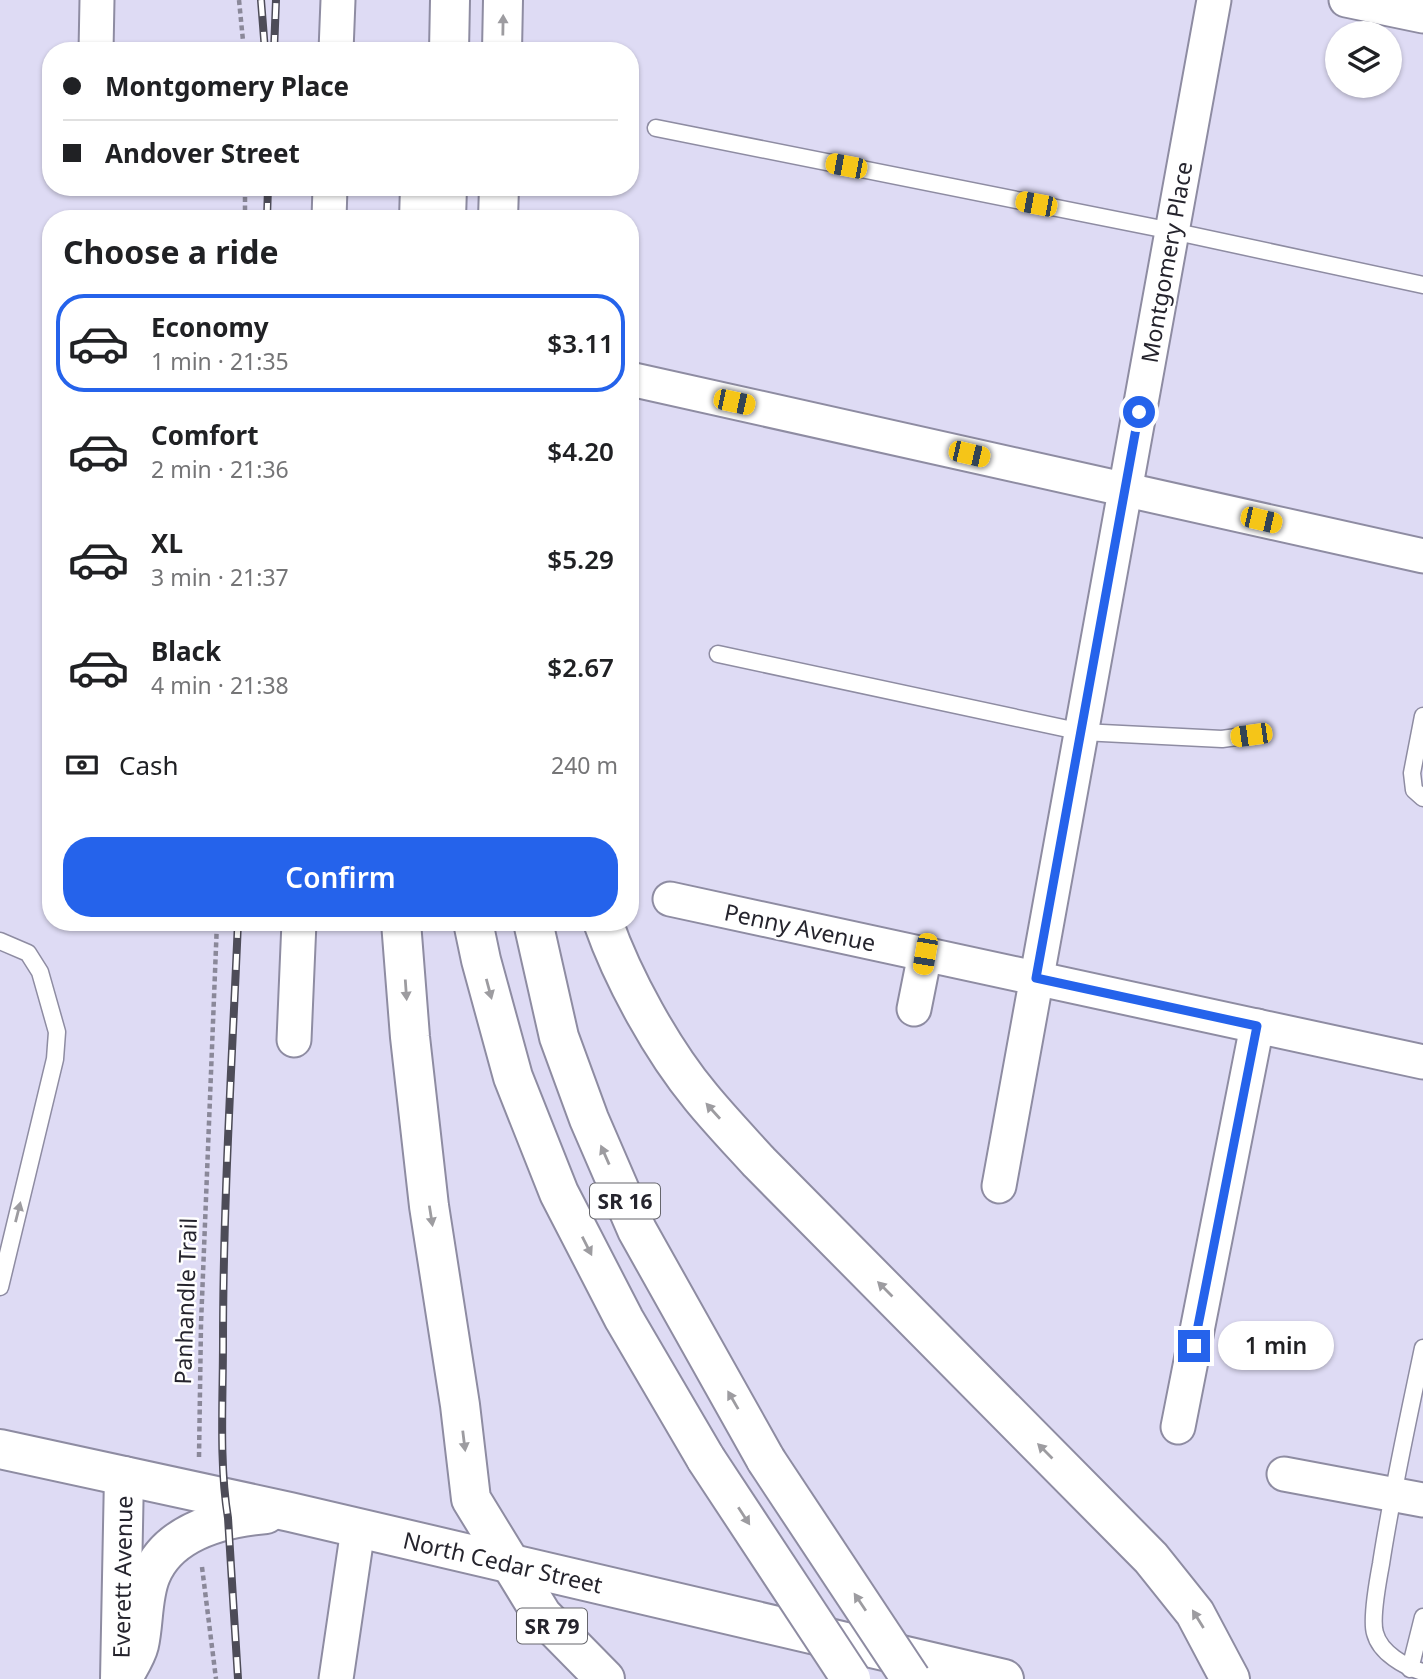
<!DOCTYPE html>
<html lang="en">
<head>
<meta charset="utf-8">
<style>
  body { margin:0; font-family:"Noto Sans",sans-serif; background:#f6f6f6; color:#202124; height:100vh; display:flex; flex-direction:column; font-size:26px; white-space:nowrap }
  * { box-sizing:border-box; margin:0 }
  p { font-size:23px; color:#757577 }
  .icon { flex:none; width:38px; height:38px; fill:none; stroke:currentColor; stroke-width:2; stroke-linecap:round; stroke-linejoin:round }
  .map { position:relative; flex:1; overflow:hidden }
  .panel { position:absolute; left:42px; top:210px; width:597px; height:721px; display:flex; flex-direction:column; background:#fff; border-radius:28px; box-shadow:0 2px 5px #0004 }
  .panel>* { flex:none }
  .banner { position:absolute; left:42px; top:42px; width:597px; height:154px; border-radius:28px; box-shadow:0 2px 5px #0004; display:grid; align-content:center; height:154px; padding:0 21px; background:#fff }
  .fabs { position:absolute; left:1325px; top:21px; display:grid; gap:14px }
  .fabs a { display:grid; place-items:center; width:77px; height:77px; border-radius:50%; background:#fff; box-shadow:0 2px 5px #0004; font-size:35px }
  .end { position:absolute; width:32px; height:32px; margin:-16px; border:9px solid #2563eb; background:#fff; box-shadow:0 0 0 4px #fff }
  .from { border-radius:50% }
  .bubble { position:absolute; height:49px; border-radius:24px; background:#fff; box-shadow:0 2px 5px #0004; font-size:23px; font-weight:600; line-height:49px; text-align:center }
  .car { position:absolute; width:21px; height:42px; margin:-21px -10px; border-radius:9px; box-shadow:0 0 5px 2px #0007; background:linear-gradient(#f5c518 24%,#345 0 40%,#f5c518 0 76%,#345 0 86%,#f5c518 0) }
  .banner b { display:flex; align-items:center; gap:24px; height:66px; font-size:26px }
  .banner b+b { border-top:2px solid #e0e0e0 }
  .banner i { width:18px; height:18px; background:#202124 }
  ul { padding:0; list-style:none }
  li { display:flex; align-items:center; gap:21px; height:98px; margin:0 14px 10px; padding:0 7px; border:4px solid transparent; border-radius:28px }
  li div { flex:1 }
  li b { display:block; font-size:26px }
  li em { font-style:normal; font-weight:600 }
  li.on { border-color:#2563eb }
  li>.icon { width:63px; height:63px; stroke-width:1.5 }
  h2 { padding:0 21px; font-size:32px; line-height:84px }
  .pay { display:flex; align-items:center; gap:18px; height:77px; padding:0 21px; font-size:26px }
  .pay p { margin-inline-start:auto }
  .primary-button { display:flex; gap:14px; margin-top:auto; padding:14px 21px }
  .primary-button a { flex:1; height:80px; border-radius:28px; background:#2563eb; color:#fff; font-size:28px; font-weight:600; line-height:80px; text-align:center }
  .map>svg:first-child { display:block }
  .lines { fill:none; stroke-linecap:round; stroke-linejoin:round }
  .service-casing { stroke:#8e8ca2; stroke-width:19 }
  .minor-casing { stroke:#8e8ca2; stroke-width:37 }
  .tertiary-casing { stroke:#8e8ca2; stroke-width:42 }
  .secondary-casing { stroke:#8e8ca2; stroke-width:42 }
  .motorway-casing { stroke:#8e8ca2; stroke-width:42 }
  .path { stroke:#8a8899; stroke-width:4.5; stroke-dasharray:5 3.5; stroke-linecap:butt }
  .service { stroke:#fff; stroke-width:16 }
  .minor { stroke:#fff; stroke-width:33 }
  .tertiary { stroke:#fff; stroke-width:38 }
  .secondary { stroke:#fff; stroke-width:38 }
  .motorway { stroke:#fff; stroke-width:38 }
  .rail-casing { stroke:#4d4c58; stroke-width:8 }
  .rail { stroke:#fff; stroke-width:5; stroke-dasharray:16; stroke-linecap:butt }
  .motorway-bridge-casing { stroke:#8e8ca2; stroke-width:42; stroke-linecap:butt }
  .motorway-bridge { stroke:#fff; stroke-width:38 }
  .oneway { fill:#9d9ca0 }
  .route { stroke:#2563eb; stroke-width:9 }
  .labels { text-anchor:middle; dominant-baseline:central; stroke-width:5; stroke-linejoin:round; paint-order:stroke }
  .shield { fill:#fff; stroke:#66666c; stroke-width:2 }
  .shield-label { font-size:21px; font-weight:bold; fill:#25242d }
  .street-label { font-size:23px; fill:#25242d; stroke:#fff }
</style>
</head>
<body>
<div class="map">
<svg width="1423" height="1679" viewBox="0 0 1423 1679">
  <rect width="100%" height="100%" fill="#dedbf4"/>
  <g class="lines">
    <defs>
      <g id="service">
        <polyline points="656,128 1172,231 1423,285"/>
        <polyline points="718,654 1082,732 1222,739 1251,735"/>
        <polyline points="1423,716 1412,773 1414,790 1423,798"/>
        <polyline points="0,941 28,953 40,972 57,1032 55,1059 0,1287"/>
        <path d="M1423,1348C1408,1420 1392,1492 1381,1564C1378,1580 1371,1620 1375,1633C1380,1653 1405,1667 1423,1672"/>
        <polyline points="1410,1669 1423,1617"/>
      </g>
      <g id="minor">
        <polyline points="1346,0 1423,16"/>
        <polyline points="96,51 97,0"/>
        <polyline points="336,51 338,0"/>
        <polyline points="329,219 330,187"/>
        <polyline points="630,379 1423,556"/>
        <polyline points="670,899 1423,1062"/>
        <polyline points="914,1009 925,954"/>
        <polyline points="294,1040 299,922"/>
        <polyline points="999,1186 1214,0"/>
        <polyline points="1178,1427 1257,1026"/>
        <polyline points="1284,1474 1423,1500"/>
        <polyline points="336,1679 358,1529"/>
      </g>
      <polyline id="tertiary" points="120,1679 124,1476"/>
      <g id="secondary">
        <polyline points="0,1449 290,1512 1004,1679"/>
        <path d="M122,1679C128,1668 136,1657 139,1645C144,1623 142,1596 151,1575C169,1531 224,1518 266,1514"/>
      </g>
      <g id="motorway">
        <polyline points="449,51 450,0"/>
        <polyline points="502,51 503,0"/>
        <polyline points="419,219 420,187"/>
        <polyline points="446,219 447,187"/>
        <polyline points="498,219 499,187"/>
        <polyline points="401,922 410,1037 429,1206 460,1405 471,1499 542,1615 605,1679"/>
        <polyline points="473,922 481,960 513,1077 559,1193 624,1319 706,1459"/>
        <polyline points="533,922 559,1037 589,1119 637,1230 766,1460"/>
        <path d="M603,922C623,979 662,1050 701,1097C719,1119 739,1140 759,1162L1151,1558L1195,1613L1230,1679"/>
      </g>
    </defs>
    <use href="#service" class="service-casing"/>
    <use href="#minor" class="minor-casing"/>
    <use href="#tertiary" class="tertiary-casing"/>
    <use href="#secondary" class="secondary-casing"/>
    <use href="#motorway" class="motorway-casing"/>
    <g class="path">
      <polyline points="239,0 244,51"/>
      <polyline points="245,219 245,187"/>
      <polyline points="199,1457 201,1324 217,922"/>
      <polyline points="202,1567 216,1679"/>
    </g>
    <use href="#service" class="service"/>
    <use href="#minor" class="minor"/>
    <use href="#tertiary" class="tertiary"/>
    <use href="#secondary" class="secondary"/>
    <use href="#motorway" class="motorway"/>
    <defs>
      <g id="rail">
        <polyline points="261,0 265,51"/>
        <polyline points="274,51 276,0"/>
        <polyline points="267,219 268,187"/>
        <path d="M238,922C232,1062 223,1203 223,1343C223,1399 219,1464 228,1518L238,1679"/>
      </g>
    </defs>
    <use href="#rail" class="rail-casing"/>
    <use href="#rail" class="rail"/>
    <defs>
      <g id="motorway-bridge">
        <polyline points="706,1459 851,1679"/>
        <polyline points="766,1460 911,1679"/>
      </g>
    </defs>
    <use href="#motorway-bridge" class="motorway-bridge-casing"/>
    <use href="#motorway-bridge" class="motorway-bridge"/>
  </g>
  <defs><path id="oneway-solid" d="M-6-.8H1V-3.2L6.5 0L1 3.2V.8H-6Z" transform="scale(1.75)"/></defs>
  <g class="oneway">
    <use href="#oneway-solid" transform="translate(503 25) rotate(-89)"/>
    <use href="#oneway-solid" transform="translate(489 989) rotate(75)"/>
    <use href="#oneway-solid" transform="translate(406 990) rotate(86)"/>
    <use href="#oneway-solid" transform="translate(713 1111) rotate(-132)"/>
    <use href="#oneway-solid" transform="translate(605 1155) rotate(-114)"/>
    <use href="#oneway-solid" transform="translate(18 1212) rotate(-76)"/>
    <use href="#oneway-solid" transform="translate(431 1216) rotate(81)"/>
    <use href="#oneway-solid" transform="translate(587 1246) rotate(63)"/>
    <use href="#oneway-solid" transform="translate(885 1289) rotate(-135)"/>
    <use href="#oneway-solid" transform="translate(733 1400) rotate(-120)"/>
    <use href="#oneway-solid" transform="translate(464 1441) rotate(83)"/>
    <use href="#oneway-solid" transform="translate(1045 1451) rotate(-135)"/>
    <use href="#oneway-solid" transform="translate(744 1516) rotate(57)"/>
    <use href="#oneway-solid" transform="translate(860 1602) rotate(-124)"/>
    <use href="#oneway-solid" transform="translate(1198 1619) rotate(-122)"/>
  </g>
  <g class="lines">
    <polyline class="route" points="1139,412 1036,978 1257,1026 1194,1346"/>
  </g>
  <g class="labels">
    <g class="shield">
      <rect x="590" y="1183.5" width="70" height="35" rx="5"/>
      <rect x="517" y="1608.5" width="70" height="35" rx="5"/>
    </g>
    <g class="shield-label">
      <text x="625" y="1201">SR 16</text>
      <text x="552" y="1626">SR 79</text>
    </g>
    <g class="street-label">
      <text transform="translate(1166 262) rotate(-80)">Montgomery Place</text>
      <text transform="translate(800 927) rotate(12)">Penny Avenue</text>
      <text transform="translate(185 1301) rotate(-88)">Panhandle Trail</text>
      <text transform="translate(503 1562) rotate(13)">North Cedar Street</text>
      <text transform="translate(122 1577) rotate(-89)">Everett Avenue</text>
    </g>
  </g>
</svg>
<div class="fabs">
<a><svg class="icon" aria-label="layers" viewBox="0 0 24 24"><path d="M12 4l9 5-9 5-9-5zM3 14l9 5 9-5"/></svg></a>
</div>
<i class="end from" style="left:1139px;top:412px"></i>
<i class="end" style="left:1194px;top:1346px"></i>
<div class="bubble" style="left:1218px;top:1321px;width:116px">1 min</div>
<i class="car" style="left:846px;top:166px;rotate:281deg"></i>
<i class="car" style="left:1036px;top:204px;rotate:281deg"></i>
<i class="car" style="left:734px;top:402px;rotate:102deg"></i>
<i class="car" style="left:969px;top:454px;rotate:103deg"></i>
<i class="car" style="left:1261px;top:520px;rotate:103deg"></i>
<i class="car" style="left:1251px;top:735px;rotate:262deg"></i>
<i class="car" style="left:925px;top:954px;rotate:190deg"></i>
<div class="banner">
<b><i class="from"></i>Montgomery Place</b>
<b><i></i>Andover Street</b>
</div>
<section class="panel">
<h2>Choose a ride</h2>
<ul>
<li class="on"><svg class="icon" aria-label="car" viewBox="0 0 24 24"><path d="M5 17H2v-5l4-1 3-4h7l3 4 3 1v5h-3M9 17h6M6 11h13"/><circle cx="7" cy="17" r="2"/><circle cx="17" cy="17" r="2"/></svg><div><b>Economy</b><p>1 min · 21:35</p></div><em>$3.11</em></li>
<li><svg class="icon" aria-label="car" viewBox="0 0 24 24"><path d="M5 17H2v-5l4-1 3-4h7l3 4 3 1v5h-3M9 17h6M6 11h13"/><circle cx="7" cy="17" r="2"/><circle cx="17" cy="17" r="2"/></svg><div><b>Comfort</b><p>2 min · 21:36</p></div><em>$4.20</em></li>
<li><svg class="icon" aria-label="car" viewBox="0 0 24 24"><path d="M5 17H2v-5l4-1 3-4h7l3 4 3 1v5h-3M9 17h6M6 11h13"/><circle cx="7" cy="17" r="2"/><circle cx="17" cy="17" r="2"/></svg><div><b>XL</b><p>3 min · 21:37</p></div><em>$5.29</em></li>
<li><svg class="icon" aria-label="car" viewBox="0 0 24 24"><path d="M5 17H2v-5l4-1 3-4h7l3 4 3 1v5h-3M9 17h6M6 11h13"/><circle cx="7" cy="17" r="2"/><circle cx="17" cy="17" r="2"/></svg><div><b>Black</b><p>4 min · 21:38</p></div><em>$2.67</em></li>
</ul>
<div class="pay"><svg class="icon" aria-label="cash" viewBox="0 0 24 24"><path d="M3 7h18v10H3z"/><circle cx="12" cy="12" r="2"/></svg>Cash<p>240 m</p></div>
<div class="primary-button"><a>Confirm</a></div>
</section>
</div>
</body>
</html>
